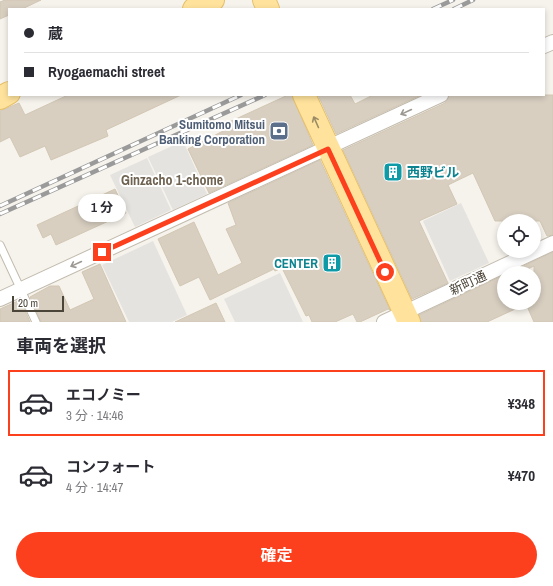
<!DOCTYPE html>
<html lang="ja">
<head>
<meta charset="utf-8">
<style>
  body { margin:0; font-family:"Archivo Narrow","Noto Sans JP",sans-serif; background:#f2f2f3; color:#2b2b33; height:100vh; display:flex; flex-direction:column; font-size:15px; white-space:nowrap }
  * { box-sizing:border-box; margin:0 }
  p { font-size:13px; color:#7c7c81 }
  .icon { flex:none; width:22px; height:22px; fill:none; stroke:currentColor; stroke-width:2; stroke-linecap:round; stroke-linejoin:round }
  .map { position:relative; height:322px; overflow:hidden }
  .panel { display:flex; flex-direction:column; background:#fff; flex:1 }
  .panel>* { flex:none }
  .hud { position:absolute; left:8px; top:8px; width:537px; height:88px; border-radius:0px; box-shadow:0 2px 6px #0003; display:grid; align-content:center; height:88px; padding:0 16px; background:#fff }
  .controls { position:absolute; left:497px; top:214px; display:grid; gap:8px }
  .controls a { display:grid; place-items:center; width:44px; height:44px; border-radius:50%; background:#fff; box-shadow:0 2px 6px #0003; font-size:20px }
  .scale { position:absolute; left:12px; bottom:10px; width:52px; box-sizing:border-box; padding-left:4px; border:2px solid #4b4439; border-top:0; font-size:11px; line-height:14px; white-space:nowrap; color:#4b4439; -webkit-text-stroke:3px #fff; paint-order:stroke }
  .end { position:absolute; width:18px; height:18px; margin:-9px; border:5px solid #fc3f1d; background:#fff; box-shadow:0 0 0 2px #fff }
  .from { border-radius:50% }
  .bubble { position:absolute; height:28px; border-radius:14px; background:#fff; box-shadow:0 2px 6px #0003; font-size:13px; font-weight:700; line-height:28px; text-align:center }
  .hud b { display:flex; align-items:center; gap:14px; height:38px; font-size:15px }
  .hud b+b { border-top:1px solid #e1e1e2 }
  .hud i { width:10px; height:10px; background:#2b2b33 }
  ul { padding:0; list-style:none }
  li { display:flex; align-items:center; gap:12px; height:66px; margin:0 8px 6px; padding:0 8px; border:2px solid transparent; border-radius:0px }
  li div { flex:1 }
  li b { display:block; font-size:15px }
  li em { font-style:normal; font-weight:700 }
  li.active { border-color:#fc3f1d }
  li>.icon { width:36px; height:36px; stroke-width:1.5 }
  h2 { padding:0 16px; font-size:18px; line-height:48px }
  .action { display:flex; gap:8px; margin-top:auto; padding:8px 16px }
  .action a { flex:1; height:46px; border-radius:24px; background:#fc3f1d; color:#fff; font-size:16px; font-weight:700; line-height:46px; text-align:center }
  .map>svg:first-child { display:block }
  .parking { fill:#e5e3e0 }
  .building { fill:#d8cfc1; stroke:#d3c7b4 }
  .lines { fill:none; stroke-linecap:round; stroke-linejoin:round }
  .service-casing { stroke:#c2bbae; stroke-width:9 }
  .minor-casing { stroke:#c2bbae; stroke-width:16 }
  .primary-casing { stroke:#e6c16a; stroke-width:24 }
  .service { stroke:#fff; stroke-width:7 }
  .minor { stroke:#fff; stroke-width:14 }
  .primary { stroke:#ffe39c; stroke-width:22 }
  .rail-casing { stroke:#9a9a9a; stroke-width:4.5 }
  .rail { stroke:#fff; stroke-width:3; stroke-dasharray:9; stroke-linecap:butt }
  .oneway { stroke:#9c9892 }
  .oneway2 { stroke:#9c8c66 }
  .route { stroke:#fc3f1d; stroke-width:5 }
  .labels { text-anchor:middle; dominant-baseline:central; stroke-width:4; stroke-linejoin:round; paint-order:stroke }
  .service-label { font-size:13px; font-weight:bold; fill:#4e5e75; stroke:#fff; text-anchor:end }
  .culture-label { font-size:13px; font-weight:bold; fill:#0d838f; stroke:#fff; text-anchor:start }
  .street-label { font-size:13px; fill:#4b4439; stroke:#fff }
  .neighbourhood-label { font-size:14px; font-weight:bold; fill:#6e6250; stroke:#fff }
</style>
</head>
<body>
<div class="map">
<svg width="553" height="322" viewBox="0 0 553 322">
  <rect width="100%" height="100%" fill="#f6f3ec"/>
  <g class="parking">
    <polygon points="183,141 207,194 173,210 148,157"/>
    <polygon points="147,158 171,210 135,227 110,175"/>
    <polygon points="461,203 489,263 450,281 423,221"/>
    <polygon points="153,241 187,315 172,322 129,322 102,265"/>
    <polygon points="280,273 303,322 235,322 224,299"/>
  </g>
  <g class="building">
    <polygon points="5,0 41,0 22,9 9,9 9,15 0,19 0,2"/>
    <polygon points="68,95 181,95 106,130 108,136 51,160 45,146 20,157 10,137 0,142 0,111 19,103 25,115"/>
    <polygon points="288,95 292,95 313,145 209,193 188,149 229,128 227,123"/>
    <polygon points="318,95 350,95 355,104 373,95 421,95 336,134"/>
    <polygon points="449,95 553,95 553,235 547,236 540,221 495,221 473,173 448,185 457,204 419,221 448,283 412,299 343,150 445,103"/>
    <polygon points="320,160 390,310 388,309 360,322 357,322 353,314 335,322 312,322 309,315 306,316 282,268 275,271 274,269 210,300 199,277 180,286 158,239 194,222 218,275 242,263 226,229 236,225 228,203"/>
    <polygon points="115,189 126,213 56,245 51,234 43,238 37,225"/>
    <polygon points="553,252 553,322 534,322 526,304 487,322 421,322 419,315 504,275 504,303 534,303 534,266 519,273 517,269"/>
    <polygon points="100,264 126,322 41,322 30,297 50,286 59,286 70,310 94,299 82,272"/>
    <polygon points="18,301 21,301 30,322 0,322 0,309"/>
    <polygon points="216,303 225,322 175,322"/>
  </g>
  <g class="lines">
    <defs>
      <polyline id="service" points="0,245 36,322"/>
      <g id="minor">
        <polyline points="544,46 553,42"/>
        <polyline points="0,299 441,95"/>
        <polyline points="384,322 553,243"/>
      </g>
      <g id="primary">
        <polyline points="264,0 268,9"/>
        <polyline points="194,9 213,0"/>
        <polyline points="304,95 409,322"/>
        <polyline points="0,98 9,93"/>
      </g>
    </defs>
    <use href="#service" class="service-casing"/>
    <use href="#minor" class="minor-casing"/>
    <use href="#primary" class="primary-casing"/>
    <use href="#service" class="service"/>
    <use href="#minor" class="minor"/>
    <use href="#primary" class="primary"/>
    <defs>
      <g id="rail">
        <polyline points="433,9 453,0"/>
        <polyline points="454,9 473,0"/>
        <polyline points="0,206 241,95"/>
        <polyline points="0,214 265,95"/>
      </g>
    </defs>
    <use href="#rail" class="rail-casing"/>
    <use href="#rail" class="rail"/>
  </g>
  <defs><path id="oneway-shaft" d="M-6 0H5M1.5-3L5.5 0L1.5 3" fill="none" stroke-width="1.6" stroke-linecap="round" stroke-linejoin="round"/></defs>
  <g class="oneway">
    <use href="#oneway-shaft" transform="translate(406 112) rotate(155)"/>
    <use href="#oneway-shaft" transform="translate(76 264) rotate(155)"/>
  </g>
  <use class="oneway2" href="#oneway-shaft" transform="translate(316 122) rotate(-114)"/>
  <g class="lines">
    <polyline class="route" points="102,252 328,149 385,272"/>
  </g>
  <defs>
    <symbol id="bank-square" viewBox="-11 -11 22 22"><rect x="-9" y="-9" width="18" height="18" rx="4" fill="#5c6f8a" stroke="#fff"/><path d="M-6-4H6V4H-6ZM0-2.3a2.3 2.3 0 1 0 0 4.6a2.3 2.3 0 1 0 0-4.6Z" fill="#fff"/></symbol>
    <symbol id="building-square" viewBox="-11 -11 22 22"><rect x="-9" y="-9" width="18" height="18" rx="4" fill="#0f9aa8" stroke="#fff"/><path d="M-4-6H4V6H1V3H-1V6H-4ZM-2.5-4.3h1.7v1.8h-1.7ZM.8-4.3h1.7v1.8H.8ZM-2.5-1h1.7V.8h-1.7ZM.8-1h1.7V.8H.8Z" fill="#fff"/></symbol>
  </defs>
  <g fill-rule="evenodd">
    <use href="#bank-square" x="268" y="120" width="22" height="22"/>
    <use href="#building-square" x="382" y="161" width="22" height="22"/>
    <use href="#building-square" x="321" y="252" width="22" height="22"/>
  </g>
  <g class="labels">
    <g class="service-label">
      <text x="265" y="124">Sumitomo Mitsui<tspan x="265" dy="15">Banking Corporation</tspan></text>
    </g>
    <g class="culture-label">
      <text x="407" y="172">西野ビル</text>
      <text x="318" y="263" text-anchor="end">CENTER</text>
    </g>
    <g class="street-label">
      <text transform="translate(468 283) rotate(-25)">新町通</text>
    </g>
    <g class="neighbourhood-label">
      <text x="172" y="180">Ginzacho 1-chome</text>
    </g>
  </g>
</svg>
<div class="controls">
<a><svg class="icon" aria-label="locate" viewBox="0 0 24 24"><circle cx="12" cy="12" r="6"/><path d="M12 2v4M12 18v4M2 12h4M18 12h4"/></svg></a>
<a><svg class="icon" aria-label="layers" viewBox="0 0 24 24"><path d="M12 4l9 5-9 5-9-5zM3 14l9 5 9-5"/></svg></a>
</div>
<div class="scale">20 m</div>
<i class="end from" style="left:385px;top:272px"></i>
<i class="end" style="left:102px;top:252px"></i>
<div class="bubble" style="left:78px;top:194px;width:48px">1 分</div>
<div class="hud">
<b><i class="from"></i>蔵</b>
<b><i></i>Ryogaemachi street</b>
</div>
</div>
<section class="panel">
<h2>車両を選択</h2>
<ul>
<li class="active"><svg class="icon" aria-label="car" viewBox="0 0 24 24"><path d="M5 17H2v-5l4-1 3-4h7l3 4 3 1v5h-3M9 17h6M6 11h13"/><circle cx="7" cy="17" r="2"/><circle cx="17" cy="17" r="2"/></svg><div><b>エコノミー</b><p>3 分 · 14:46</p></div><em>¥348</em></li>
<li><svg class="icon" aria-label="car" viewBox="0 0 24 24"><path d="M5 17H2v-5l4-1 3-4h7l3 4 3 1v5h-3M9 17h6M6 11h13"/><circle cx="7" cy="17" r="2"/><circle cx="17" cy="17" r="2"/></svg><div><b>コンフォート</b><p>4 分 · 14:47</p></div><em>¥470</em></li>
</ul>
<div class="action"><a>確定</a></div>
</section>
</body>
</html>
